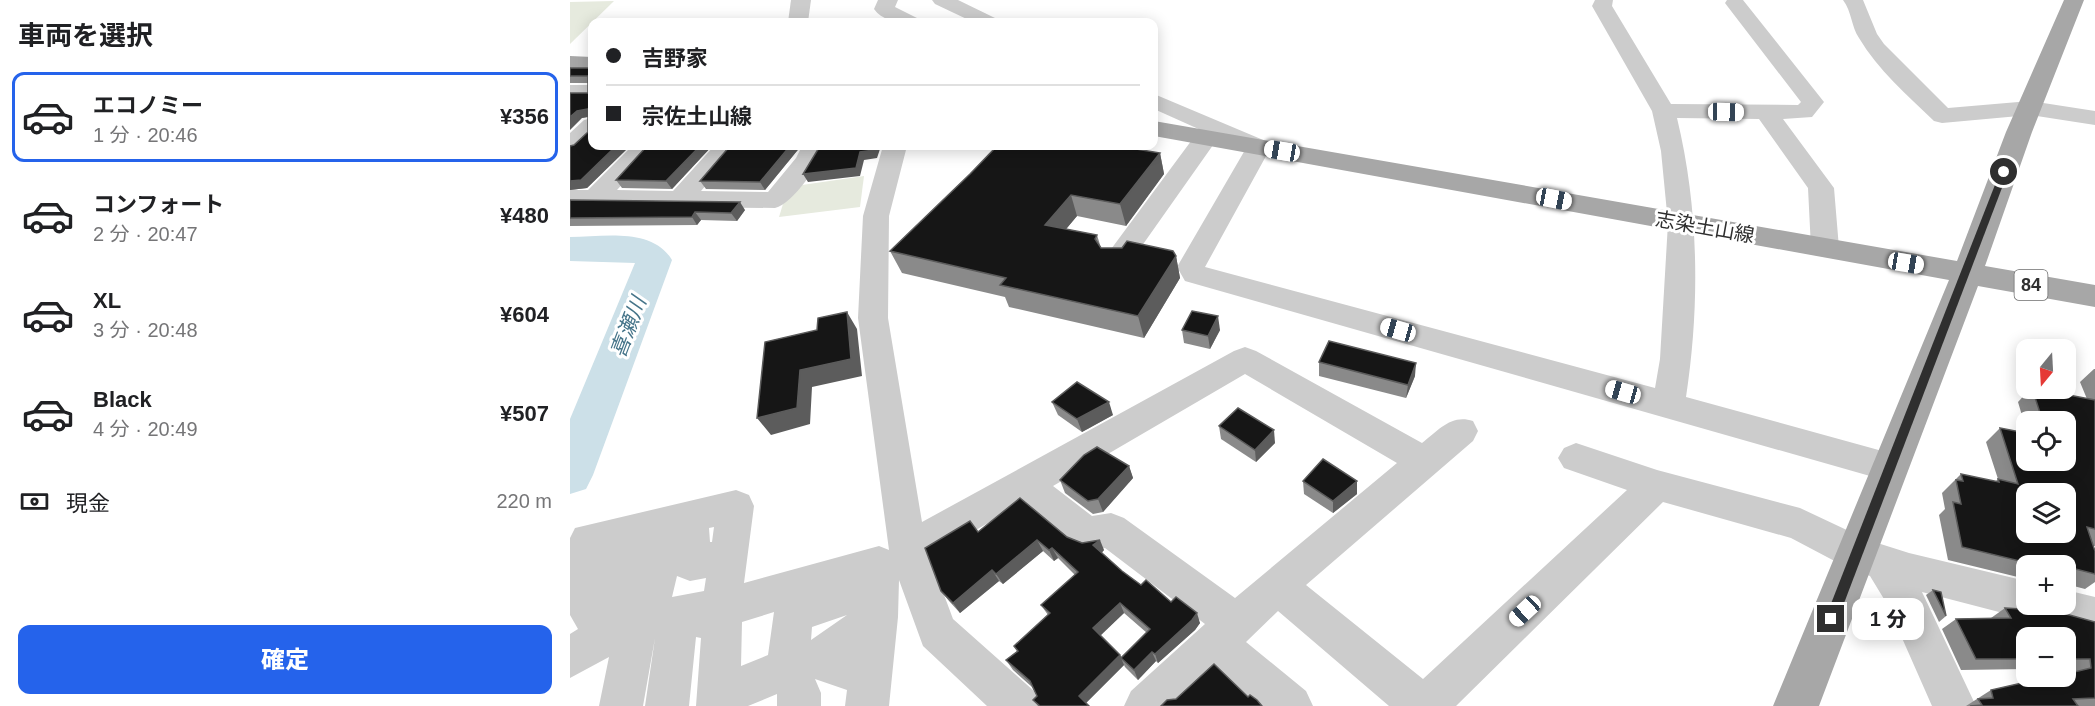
<!DOCTYPE html>
<html lang="ja">
<head>
<meta charset="utf-8">
<style>
  body { margin:0; font-family:Helvetica,"Noto Sans JP",sans-serif; background:#f2f2f2; color:#202124; height:100vh; display:flex; flex-direction:column; font-size:22px; white-space:nowrap }
  * { box-sizing:border-box; margin:0 }
  p { font-size:20px; color:#757577 }
  .icon { flex:none; width:33px; height:33px; fill:none; stroke:currentColor; stroke-width:2; stroke-linecap:round; stroke-linejoin:round }
  .map { position:relative; flex:1; overflow:hidden }
  .side { display:flex; flex-direction:column; background:#fff; width:570px }
  .side>* { flex:none }
  .top-card { position:absolute; left:18px; top:18px; width:570px; height:132px; border-radius:12px; box-shadow:0 3px 15px #0003; display:grid; align-content:center; height:132px; padding:0 18px; background:#fff }
  .needle { width:39px; rotate:198deg }
  .fabs { position:absolute; left:1446px; top:339px; display:grid; gap:12px }
  .fabs a { display:grid; place-items:center; width:60px; height:60px; border-radius:12px; background:#fff; box-shadow:0 3px 15px #0003; font-size:30px }
  .end { position:absolute; width:27px; height:27px; margin:-14px; border:8px solid #2f2f2f; background:#fff; box-shadow:0 0 0 3px #fff }
  .from { border-radius:50% }
  .bubble { position:absolute; height:42px; border-radius:12px; background:#fff; box-shadow:0 3px 15px #0003; font-size:20px; font-weight:800; line-height:42px; text-align:center }
  .car { position:absolute; width:18px; height:36px; margin:-18px -9px; border-radius:8px; box-shadow:0 0 4px 2px #0007; background:linear-gradient(#fff 24%,#345 0 40%,#fff 0 76%,#345 0 86%,#fff 0) }
  .top-card b { display:flex; align-items:center; gap:21px; height:57px; font-size:22px }
  .top-card b+b { border-top:2px solid #e0e0e0 }
  .top-card i { width:15px; height:15px; background:#202124 }
  ul { padding:0; list-style:none }
  li { display:flex; align-items:center; gap:18px; height:90px; margin:0 12px 9px; padding:0 6px; border:3px solid transparent; border-radius:12px }
  li div { flex:1 }
  li b { display:block; font-size:22px }
  li em { font-style:normal; font-weight:800 }
  li.current { border-color:#2563eb }
  li>.icon { width:54px; height:54px; stroke-width:1.5 }
  h2 { padding:0 18px; font-size:27px; line-height:72px }
  .pay { display:flex; align-items:center; gap:15px; height:66px; padding:0 18px; font-size:22px }
  .pay p { margin-inline-start:auto }
  .button { display:flex; gap:12px; margin-top:auto; padding:12px 18px }
  .button a { flex:1; height:69px; border-radius:12px; background:#2563eb; color:#fff; font-size:24px; font-weight:800; line-height:69px; text-align:center }
  main { display:flex; flex:1; min-height:0 }
  .map>svg:first-child { display:block }
  .green { fill:#e6eade }
  .lines { fill:none; stroke-linecap:round; stroke-linejoin:round }
  .river { fill:#cce0e8; fill-rule:evenodd }
  .minor { fill:#ccc; fill-rule:evenodd }
  .major { fill:#a7a7a7; fill-rule:evenodd }
  .wall { fill:#8a8a8a; fill-rule:evenodd }
  .shaded-wall { fill:#5c5c5c }
  .building { fill:#161616; stroke:#5c5c5c; stroke-width:1.5; fill-rule:evenodd }
  .route { fill:#2f2f2f }
  .labels { text-anchor:middle; dominant-baseline:central; stroke-width:6; stroke-linejoin:round; paint-order:stroke }
  .shield { fill:#fff; stroke:#6d6d6d; stroke-width:1.5 }
  .shield-label { font-size:18px; font-weight:bold; fill:#2f2f2f }
  .street-label { font-size:20px; fill:#2f2f2f; stroke:#fff }
  .water-label { font-size:21px; font-style:italic; fill:#457489; stroke:#fff }
</style>
</head>
<body>
<main>
<section class="side">
<h2>車両を選択</h2>
<ul>
<li class="current"><svg class="icon" aria-label="car" viewBox="0 0 24 24"><path d="M5 17H2v-5l4-1 3-4h7l3 4 3 1v5h-3M9 17h6M6 11h13"/><circle cx="7" cy="17" r="2"/><circle cx="17" cy="17" r="2"/></svg><div><b>エコノミー</b><p>1 分 · 20:46</p></div><em>¥356</em></li>
<li><svg class="icon" aria-label="car" viewBox="0 0 24 24"><path d="M5 17H2v-5l4-1 3-4h7l3 4 3 1v5h-3M9 17h6M6 11h13"/><circle cx="7" cy="17" r="2"/><circle cx="17" cy="17" r="2"/></svg><div><b>コンフォート</b><p>2 分 · 20:47</p></div><em>¥480</em></li>
<li><svg class="icon" aria-label="car" viewBox="0 0 24 24"><path d="M5 17H2v-5l4-1 3-4h7l3 4 3 1v5h-3M9 17h6M6 11h13"/><circle cx="7" cy="17" r="2"/><circle cx="17" cy="17" r="2"/></svg><div><b>XL</b><p>3 分 · 20:48</p></div><em>¥604</em></li>
<li><svg class="icon" aria-label="car" viewBox="0 0 24 24"><path d="M5 17H2v-5l4-1 3-4h7l3 4 3 1v5h-3M9 17h6M6 11h13"/><circle cx="7" cy="17" r="2"/><circle cx="17" cy="17" r="2"/></svg><div><b>Black</b><p>4 分 · 20:49</p></div><em>¥507</em></li>
</ul>
<div class="pay"><svg class="icon" aria-label="cash" viewBox="0 0 24 24"><path d="M3 7h18v10H3z"/><circle cx="12" cy="12" r="2"/></svg>現金<p>220 m</p></div>
<div class="button"><a>確定</a></div>
</section>
<div class="map">
<svg width="1525" height="706" viewBox="0 0 1525 706">
  <rect width="100%" height="100%" fill="#fff"/>
  <g class="green">
    <polygon points="44,1 0,44 0,2"/>
    <polygon points="294,176 290,207 209,217 213,204 225,186"/>
  </g>
  <g class="lines">
    <path class="river" d="M0,237C33,237 82,227 102,260L23,475L16,489L0,494V419L65,263L0,261Z"/>
    <g class="minor">
      <polygon points="221,0 241,0 238,22 218,22"/>
      <path d="M308,0H328L325,7L347,18L350,22C335,24 314,23 304,9Z"/>
      <polygon points="362,0 388,0 425,18 428,22 403,22 365,4"/>
      <path d="M1025,0H1043L1042,6L1101,104L1228,105L1231,102L1158,7L1155,3L1157,0H1173L1254,102L1242,117L1213,119L1264,188L1269,248L1265,255L1255,257L1245,255L1241,248L1238,188L1189,119L1107,118C1129,209 1130,305 1116,397L1334,457L1339,467L1334,477L1321,482L615,281L607,267L675,150L648,138L557,267L547,269L537,267L533,260L627,133L633,131L584,109V94L698,142L701,147L635,267L1085,388L1090,359L1098,223L1091,151L1082,111L1022,6Z"/>
      <path d="M1273,0H1293L1307,34L1314,44L1378,108L1460,101L1525,111V125L1460,115L1372,123L1364,121C1337,95 1308,70 1289,38C1281,26 1282,12 1273,0Z"/>
      <rect x="0" y="85" width="22" height="14"/>
      <polygon points="22,118 22,138 9,151 0,153 0,133 14,120"/>
      <path d="M62,146H87L47,190L103,191L144,146H169L131,191L198,192L226,158L232,146H256C249,164 224,203 205,208L0,206V190H18Z"/>
      <path d="M313,146H337L319,216L318,318L352,522L664,351L675,347L686,351L852,443C869,430 881,414 903,421L908,431L903,441L736,585L853,679L1057,490L994,468L988,458L994,448L1006,443L1087,470L1230,508L1298,540L1339,553L1456,581V604H1496V590L1525,597V635L1461,617L1456,619L1352,592L1406,706H1362L1317,604L1300,576L1274,566L1221,538L1093,502L886,706H819L708,611L676,642L736,691L743,706H688L646,670L608,706H554L561,691L635,624L535,548L516,551L503,546L452,503L360,557L383,619L464,691L471,706H417L353,646L329,580L328,617L319,706H275L277,690L245,679L251,693V706H207V694L178,706H126L131,638L126,637L119,706H75L85,638L73,706H29L39,657L0,678V634L8,629L0,615V538L5,528L166,490L179,495L184,506L174,583L309,546L319,550L288,318L293,216ZM675,374L827,463L665,598L554,518L541,513L522,516L483,486ZM144,527L142,542H140L139,528ZM107,576L120,581L136,578L134,591L102,597ZM204,612L198,655L171,666L172,622ZM277,615L241,640L242,627Z"/>
    </g>
    <g class="major">
      <polygon points="1494,0 1514,0 1462,132 1415,266 1525,285 1525,307 1408,286 1249,706 1203,706 1379,280 584,136 584,121 1387,261 1436,132"/>
      <polygon points="0,56 22,57 22,71 0,70"/>
    </g>
  </g>
  <g class="wall">
    <polygon points="0,68 22,68 22,146 60,146 17,188 0,190 0,146 4,145 18,132 18,117 12,118 18,93 18,83 0,83"/>
    <polygon points="77,146 142,146 102,189 52,188 46,180"/>
    <polygon points="160,146 231,146 195,190 136,189 130,181"/>
    <polygon points="427,146 560,146 560,148 590,153 594,174 556,226 507,216 496,229 527,235 531,248 606,256 610,278 574,338 439,307 435,297 332,273 320,251 400,174"/>
    <polygon points="0,200 175,210 167,221 131,220 127,225 0,226"/>
    <polygon points="612,330 650,330 640,349 614,343"/>
    <polygon points="749,362 845,376 836,398 749,376"/>
    <polygon points="1524,369 1525,369 1525,546 1523,546 1525,551 1525,582 1515,589 1496,584 1496,566 1456,566 1456,579 1378,560 1369,515 1375,509 1372,493 1391,474 1425,482 1428,479 1416,442 1430,428 1456,460 1496,422 1456,422 1456,429 1448,402 1461,388 1517,399 1510,382"/>
    <polygon points="482,402 543,415 512,432 488,415"/>
    <polygon points="649,426 705,443 686,462 651,439"/>
    <polygon points="559,466 563,478 533,512 523,514 495,493 490,480"/>
    <polygon points="733,481 787,494 763,513 734,494"/>
    <path d="M408,532L497,537L534,550L532,553L552,571L571,585L601,602L630,623L625,630L588,663L586,661L568,680L555,667L554,665L516,703L519,706H468L463,700L467,696L462,687L443,670L436,660L447,651L444,646L478,615L471,605L505,575L488,558L484,561L473,551L433,584L429,581L390,613L379,601L371,591ZM554,613L577,633L551,657L550,655L530,635Z"/>
    <polygon points="1363,590 1376,616 1369,622 1356,595"/>
    <polygon points="1435,608 1525,622 1525,706 1396,706 1421,690 1503,672 1503,669 1496,669 1496,638 1456,638 1456,669 1391,670 1372,629 1386,619 1421,618"/>
  </g>
  <g class="shaded-wall">
    <polygon points="18,109 22,116 12,118 0,130 0,117 7,111"/>
    <polygon points="46,146 60,146 17,188 0,190 0,181"/>
    <polygon points="130,146 142,146 102,189 96,181"/>
    <polygon points="220,146 231,146 195,190 190,182"/>
    <polygon points="305,146 311,146 307,158 294,160 290,176 238,182 233,174"/>
    <polygon points="590,153 594,174 556,226 550,204"/>
    <polygon points="501,195 507,216 482,246 475,225"/>
    <polygon points="170,202 175,210 167,221 161,213"/>
    <polygon points="125,212 131,220 127,225 122,217"/>
    <polygon points="606,256 610,278 574,338 568,316"/>
    <polygon points="277,312 287,329 292,376 242,387 240,424 201,435 187,418 230,370"/>
    <polygon points="648,316 650,330 640,349 638,336"/>
    <polygon points="846,363 845,376 836,398 838,385"/>
    <polygon points="539,402 543,415 512,432 507,419"/>
    <polygon points="704,430 705,443 686,462 685,450"/>
    <polygon points="559,466 563,478 533,512 528,499"/>
    <polygon points="787,481 787,494 763,513 763,501"/>
    <polygon points="467,540 473,551 433,584 426,574"/>
    <polygon points="530,540 534,550 528,556 523,545"/>
    <polygon points="482,548 488,558 484,561 479,550"/>
    <polygon points="422,570 429,581 390,613 383,603"/>
    <polygon points="550,603 554,613 528,638 523,628"/>
    <polygon points="627,613 630,623 625,630 588,663 585,654"/>
    <polygon points="582,652 586,661 568,680 564,670"/>
    <polygon points="550,655 553,660 551,658 554,665 514,705 509,696"/>
  </g>
  <g class="building">
    <polygon points="0,68 22,68 22,146 46,146 11,180 0,181 0,146 4,145 18,132 18,109 7,111 0,117 0,93 18,93 18,76 0,76"/>
    <polygon points="77,146 130,146 96,181 46,180"/>
    <polygon points="160,146 220,146 190,182 130,181"/>
    <polygon points="250,146 305,146 304,150 290,152 286,168 233,174"/>
    <polygon points="427,146 548,146 590,153 550,204 501,195 475,225 527,235 525,239 531,248 552,248 557,241 603,251 606,256 568,316 430,285 436,278 320,251 400,174"/>
    <polygon points="0,200 170,202 161,213 125,212 122,217 0,218"/>
    <polygon points="622,311 648,316 638,336 612,330"/>
    <polygon points="277,312 281,359 230,370 227,408 187,418 195,342 247,330 248,318"/>
    <polygon points="759,341 846,363 838,385 749,362"/>
    <polygon points="507,382 539,402 507,419 482,402"/>
    <path d="M1462,388L1525,400V529L1517,527L1525,551V574L1498,567L1501,577L1496,576V566H1470L1392,547L1383,502L1391,504L1386,480L1393,481L1391,474L1429,482L1428,479L1448,484L1430,428L1456,433V460H1496V422H1473ZM1456,494H1496V532H1456Z"/>
    <polygon points="668,408 704,430 685,450 649,426"/>
    <polygon points="527,447 559,466 528,499 518,501 490,480 514,455"/>
    <polygon points="753,459 787,481 763,501 733,481"/>
    <polygon points="450,498 497,537 512,543 530,540 523,545 552,571 571,585 576,580 601,602 606,597 627,613 622,620 585,654 582,652 564,670 551,658 580,629 550,603 523,628 550,655 509,696 519,706 470,706 463,700 467,696 460,681 436,660 448,651 444,646 480,613 471,605 508,572 482,548 479,550 467,540 426,574 422,570 383,603 371,591 355,548 400,521 408,532"/>
    <polygon points="1363,590 1371,592 1376,616"/>
    <polygon points="1435,608 1485,611 1525,622 1525,698 1503,699 1508,706 1400,706 1412,705 1408,699 1423,698 1421,690 1483,676 1496,676 1496,674 1521,668 1520,659 1496,659 1496,638 1456,638 1456,659 1406,659 1386,619 1441,618"/>
    <polygon points="644,664 678,697 680,695 687,700 692,706 591,706 597,700 606,699"/>
  </g>
  <polygon class="route" points="1434,170 1438,172 1268,619 1261,625 1255,619 1430,172"/>
  <g class="labels">
    <rect class="shield" x="1444.5" y="270" width="33" height="30" rx="4.5"/>
    <g class="shield-label">
      <text x="1461" y="285">84</text>
    </g>
    <g class="street-label">
      <text transform="translate(1135 227) rotate(10)">志染土山線</text>
    </g>
    <g class="water-label">
      <text transform="translate(58 327) rotate(-69)">喜瀬川</text>
    </g>
  </g>
</svg>
<div class="fabs">
<a><svg class="needle" viewBox="-14 -14 28 28"><path d="M0-13l5 13h-10z" fill="#e53935"/><path d="M0 13l5-13h-10z" fill="#757577"/></svg></a>
<a><svg class="icon" aria-label="locate" viewBox="0 0 24 24"><circle cx="12" cy="12" r="6"/><path d="M12 2v4M12 18v4M2 12h4M18 12h4"/></svg></a>
<a><svg class="icon" aria-label="layers" viewBox="0 0 24 24"><path d="M12 4l9 5-9 5-9-5zM3 14l9 5 9-5"/></svg></a>
<a>+</a>
<a>−</a>
</div>
<i class="end from" style="left:1434px;top:172px"></i>
<i class="end" style="left:1261px;top:619px"></i>
<div class="bubble" style="left:1282px;top:598px;width:72px">1 分</div>
<i class="car" style="left:1156px;top:112px;rotate:91deg"></i>
<i class="car" style="left:712px;top:151px;rotate:280deg"></i>
<i class="car" style="left:984px;top:199px;rotate:101deg"></i>
<i class="car" style="left:1336px;top:263px;rotate:100deg"></i>
<i class="car" style="left:828px;top:330px;rotate:286deg"></i>
<i class="car" style="left:1053px;top:392px;rotate:286deg"></i>
<i class="car" style="left:955px;top:611px;rotate:227deg"></i>
<div class="top-card">
<b><i class="from"></i>吉野家</b>
<b><i></i>宗佐土山線</b>
</div>
</div>
</main>
</body>
</html>
